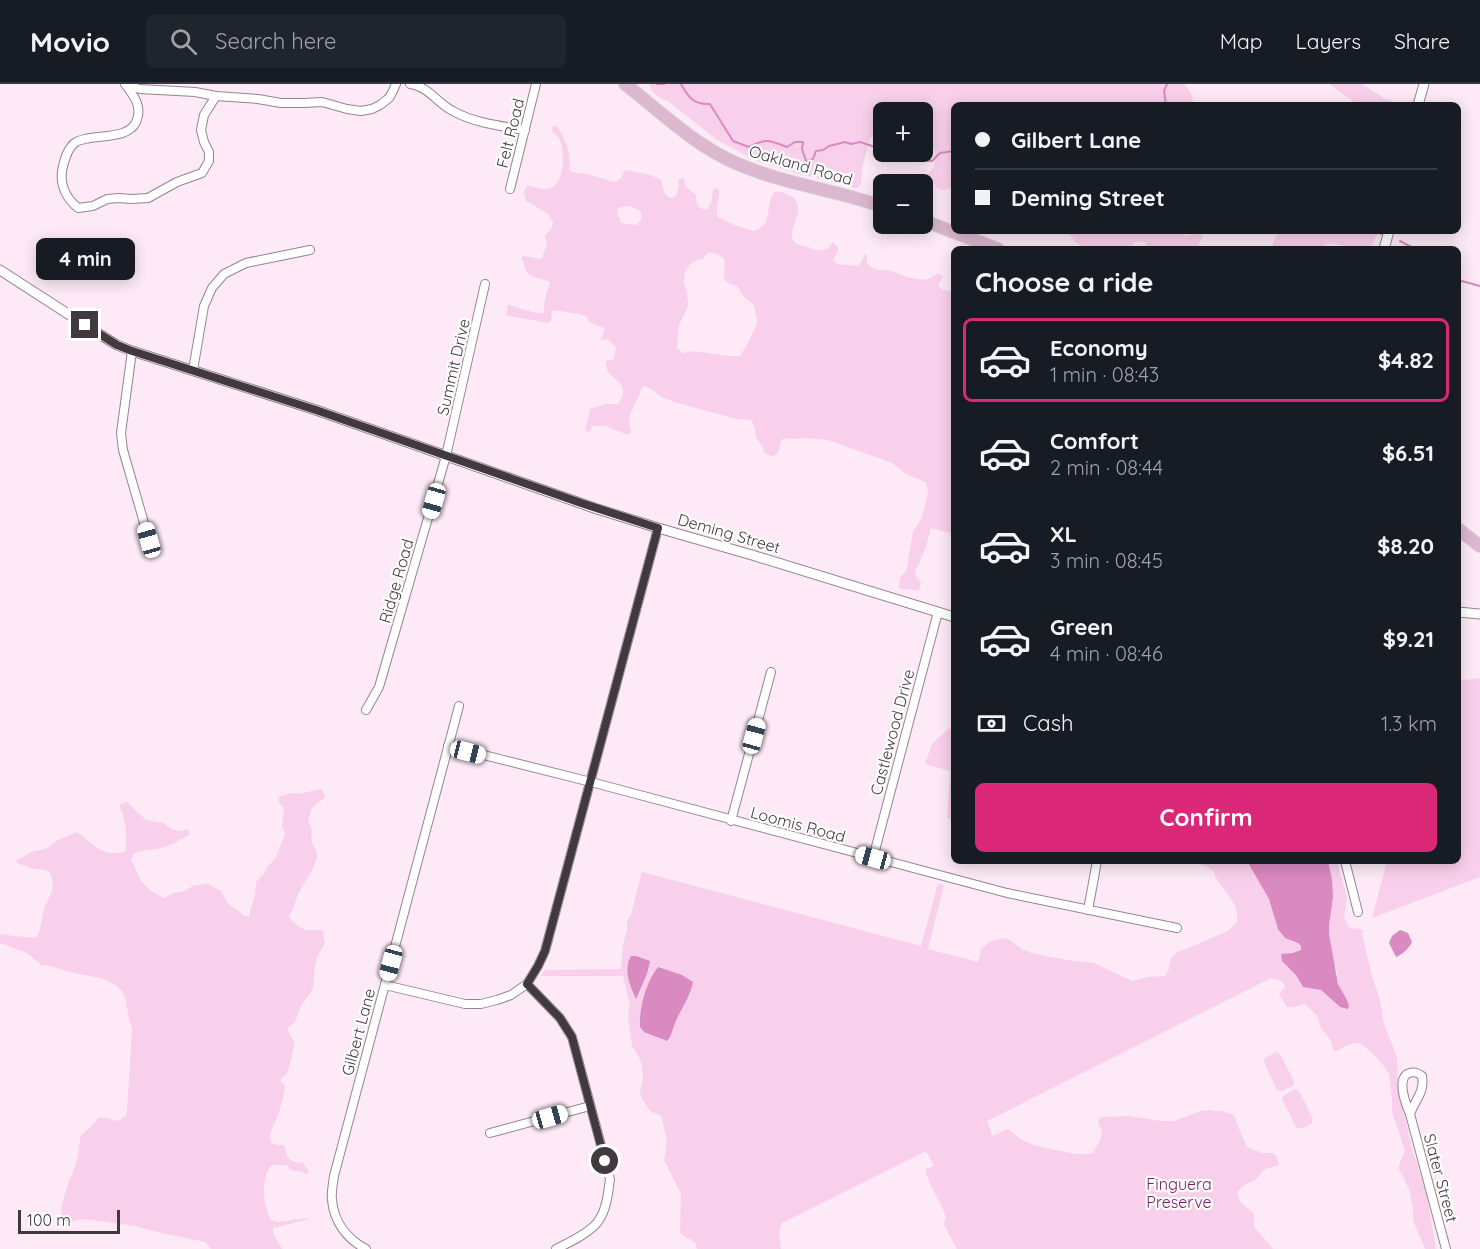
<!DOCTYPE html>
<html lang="en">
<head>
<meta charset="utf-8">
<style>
  body { margin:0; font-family:Quicksand,sans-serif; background:#20242c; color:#f1f3f6; height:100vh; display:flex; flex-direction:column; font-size:22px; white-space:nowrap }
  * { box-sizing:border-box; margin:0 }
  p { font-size:20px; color:#9ea1a6 }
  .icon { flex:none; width:33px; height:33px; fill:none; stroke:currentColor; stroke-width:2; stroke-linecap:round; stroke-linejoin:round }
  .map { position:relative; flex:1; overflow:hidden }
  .sheet { position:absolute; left:951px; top:162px; width:510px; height:618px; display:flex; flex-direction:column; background:#171b24; border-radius:9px; box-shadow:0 3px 15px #0003 }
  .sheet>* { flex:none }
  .top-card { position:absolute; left:951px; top:18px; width:510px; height:132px; border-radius:9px; box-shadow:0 3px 15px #0003; display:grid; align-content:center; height:132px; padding:0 24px; background:#171b24 }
  .buttons { position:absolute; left:873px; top:18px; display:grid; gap:12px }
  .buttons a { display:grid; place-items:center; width:60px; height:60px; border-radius:9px; background:#171b24; box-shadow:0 3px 15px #0003; font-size:30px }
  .scale { position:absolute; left:18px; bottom:15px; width:102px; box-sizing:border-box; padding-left:6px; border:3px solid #41393e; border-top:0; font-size:16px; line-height:21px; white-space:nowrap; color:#41393e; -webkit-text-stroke:4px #fff; paint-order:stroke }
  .end { position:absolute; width:27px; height:27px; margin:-14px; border:8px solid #41393e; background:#fff; box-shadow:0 0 0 3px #fff }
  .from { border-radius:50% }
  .bubble { position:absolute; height:42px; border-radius:9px; background:#171b24; box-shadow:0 3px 15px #0003; font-size:20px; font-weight:700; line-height:42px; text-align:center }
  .car { position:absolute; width:18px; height:36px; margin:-18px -9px; border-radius:8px; box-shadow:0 0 4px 2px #0007; background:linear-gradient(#fff 24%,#345 0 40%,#fff 0 76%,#345 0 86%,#fff 0) }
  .top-card b { display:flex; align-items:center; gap:21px; height:57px; font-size:22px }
  .top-card b+b { border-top:2px solid #363941 }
  .top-card i { width:15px; height:15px; background:#f1f3f6 }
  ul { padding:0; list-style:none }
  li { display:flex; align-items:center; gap:18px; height:84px; margin:0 12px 9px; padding:0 12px; border:3px solid transparent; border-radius:9px }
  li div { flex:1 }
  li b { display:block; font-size:22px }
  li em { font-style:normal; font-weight:700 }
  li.on { border-color:#db2777 }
  li>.icon { width:54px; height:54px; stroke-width:1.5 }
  h2 { padding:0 24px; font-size:27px; line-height:72px }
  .pay { display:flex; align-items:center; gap:15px; height:66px; padding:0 24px; font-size:22px }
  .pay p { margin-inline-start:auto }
  .cta { display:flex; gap:12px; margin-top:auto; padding:12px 24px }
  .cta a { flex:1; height:69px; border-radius:9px; background:#db2777; color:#fff; font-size:24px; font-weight:700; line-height:69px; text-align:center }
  header { display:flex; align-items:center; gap:36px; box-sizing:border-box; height:84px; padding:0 30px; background:#171b24; border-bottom:2px solid #363941 }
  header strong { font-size:28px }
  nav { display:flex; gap:33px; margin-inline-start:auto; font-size:21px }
  .search { width:420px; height:54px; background:#20242c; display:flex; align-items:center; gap:15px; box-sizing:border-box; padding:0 21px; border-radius:9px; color:#9ea1a6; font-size:22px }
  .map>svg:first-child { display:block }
  .green { fill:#f9d0eb; fill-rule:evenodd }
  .water { fill:#d98ac1 }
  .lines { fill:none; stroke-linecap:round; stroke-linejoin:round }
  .stream { stroke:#d98ac1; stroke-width:2 }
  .minor-casing { stroke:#968490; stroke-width:10 }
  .tertiary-casing { stroke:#968490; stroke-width:11 }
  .primary-casing { stroke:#d5d3d5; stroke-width:14 }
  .minor { stroke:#fff; stroke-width:8 }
  .tertiary { stroke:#fff; stroke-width:9 }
  .primary { stroke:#dcb7d0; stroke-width:12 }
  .route { stroke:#41393e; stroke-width:8 }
  .labels { text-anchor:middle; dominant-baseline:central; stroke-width:4.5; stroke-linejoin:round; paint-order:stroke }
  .street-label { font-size:16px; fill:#41393e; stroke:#fff }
  .park-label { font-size:16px; fill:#771b62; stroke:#fff }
</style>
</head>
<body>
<header>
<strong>Movio</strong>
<div class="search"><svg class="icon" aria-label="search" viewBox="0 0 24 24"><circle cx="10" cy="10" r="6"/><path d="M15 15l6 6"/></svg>Search here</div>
<nav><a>Map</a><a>Layers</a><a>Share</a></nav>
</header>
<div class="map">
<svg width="1480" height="1165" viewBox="0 0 1480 1165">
  <rect width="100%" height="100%" fill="#fdeaf6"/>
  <g class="green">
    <path d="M649,0H1185C1189,8 1195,11 1192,21H954V103C936,110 938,102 927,93L928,90L934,82L935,67L932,63L923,59L922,28H884L883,50L875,51L870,54C866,69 861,84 861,100L858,104H854L789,87L757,77L717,56L668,17C659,15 651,8 649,0Z"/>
    <polygon points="1330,0 1362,0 1385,15 1405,21 1354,21 1352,16 1339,8"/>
    <path d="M553,42H556C565,54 572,69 569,85L572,88L587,90L614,98L620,95L625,86L651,91L662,97C662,106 666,118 676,112L679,103L678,95L684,94C684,104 690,105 696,111C696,119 697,124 706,126C715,118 710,114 714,105L716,104L719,106C721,115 714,123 718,133L734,141L754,147C768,142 767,134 769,123C769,118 772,113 774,108H781L795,114C795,115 798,122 798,123C800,134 784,153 797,160C801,162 803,161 807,163C816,166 821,169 830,163L831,159H834L838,163V166L833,176L837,180L858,182L862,177L865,170L867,171C867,174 866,178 868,180C873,187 884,186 891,187C901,190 919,199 930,194C933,193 935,190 938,189L943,192L938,202L943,206L954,208V450L931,444L926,463L915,488L916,493L921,498L919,507L908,505H900L899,503L900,493L906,488L913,448L922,433L928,410L927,403L925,398L906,390L892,379L828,356L806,354L792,355L784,354L781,357C780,367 776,378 764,368L763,363L756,354L755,344L751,336L737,335L674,318L662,313L652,306L645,302L641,305C639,315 630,326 629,336C629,340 630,343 631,347L628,351L605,342H592L590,348L585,347L590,325L606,320H618C635,294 604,298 606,277L614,275L616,264L608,255L600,256L604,248V244C600,242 593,240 589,238C588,237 588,235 587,233C583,230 557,226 552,227L551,230L552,235L548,239L509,232L506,230L508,221C519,223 532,230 543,229C545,224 543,221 545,215C546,209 549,205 550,198C544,195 531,194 527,188C524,184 525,179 521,174L523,172L532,173L539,175L542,174L547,160L545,152L552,143L553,138L548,130L526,117L524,108L527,101C533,103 541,105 546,105C566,104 565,66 559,54C558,53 553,47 552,47ZM629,122L639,126L641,129V136L636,141C632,140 624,141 621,138C620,136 620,134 619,133C615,123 620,123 629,122ZM709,168L717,170L724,175C727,190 716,197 737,202L744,213L754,221L757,236V240L746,263L740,272H729L694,267L683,269L677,264L679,241L688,222L687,207L684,199L685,189L690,180L697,176L703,175Z"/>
    <polygon points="1064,147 1180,147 1185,152 1199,149 1203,152 1196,165 1149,165 1145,158 1136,157 1129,165 1089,165 1076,159 1071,152"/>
    <path d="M1278,147H1379L1369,165C1365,165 1359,166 1354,164C1345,162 1335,158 1325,160L1324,165H1271Z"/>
    <polygon points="1480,594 1480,793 1372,834 1387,777 1458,777 1458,597"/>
    <polygon points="949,644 954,646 954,736 947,734 950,687 925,680 932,660"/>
    <path d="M320,705L323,707L325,713L312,724L308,735L312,746L311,757L317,768V774L311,788L298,810L293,825L289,832C292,838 299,844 306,846C311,847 317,845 323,847L325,859L317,873L314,888L313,905L301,922L295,938L287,945C289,950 293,954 294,958C295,962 289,984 287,989C285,992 283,993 280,996L285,1002C284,1012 281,1021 278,1031C274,1042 268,1048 271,1059L277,1061H284C286,1067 287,1077 295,1078C298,1079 301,1078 303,1079L309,1088L306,1090L299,1087H293L286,1081H272C260,1091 263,1124 271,1136L278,1138L306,1134L309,1135L273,1144V1149L282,1165H211L205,1158L157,1148L136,1142L83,1135L74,1137L63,1138C57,1123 71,1094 76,1079C79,1069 79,1060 81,1051L91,1043L98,1034H107L118,1037L126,1032L127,1027L132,945L128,931L126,916L122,907L114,900L101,894L73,889L51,882L41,881L27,869L0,859V850L33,854L37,852C41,845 41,837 43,829C47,812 59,805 49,787L30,784L23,781L17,779L16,777L31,768L46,765L58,756L77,748C93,760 101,773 124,768L126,764V744L123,731L119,722L121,720L127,718L146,736L163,739L174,746L182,747L187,745L189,747V751C179,756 169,763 157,765C149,766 141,766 133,770L131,777C135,782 135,785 138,791C142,802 154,809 164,814L174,809L185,807L194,801L208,800L221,807L228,820L240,828L243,832H249L255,810L256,798L264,790L266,785L276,773L282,758L285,751L282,741L284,724L279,718L278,714L281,712L292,709L299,710Z"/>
    <path d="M1186,777H1337L1347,813L1344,833L1348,842L1352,845L1360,844L1362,847L1366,846L1362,848L1363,854L1372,892L1380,916L1384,940L1397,973L1399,1008L1413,1068L1426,1107L1436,1165H1425L1413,1136V1124L1409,1105L1399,1085V1081L1405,1067L1392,1028V1014L1389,990L1383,981L1370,967L1360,959H1357L1347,961L1337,967L1333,966L1331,957L1321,944L1317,932L1305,920C1299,920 1293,925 1287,923L1279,910L1285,903C1283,894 1277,897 1271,894L987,1037L993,1052L1007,1045C1014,1049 1019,1055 1027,1058C1038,1063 1044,1063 1055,1066C1068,1068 1080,1072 1093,1069C1096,1063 1102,1055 1102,1048C1101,1040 1096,1042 1100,1033L1128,1032L1161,1037H1174L1201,1027L1210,1026L1214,1027H1221L1232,1030L1235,1033L1237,1040L1247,1063L1262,1069H1273L1277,1073L1279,1081L1265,1085L1255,1096L1246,1100L1237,1108C1238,1120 1247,1122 1254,1130V1143L1273,1165H957L943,1139L946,1135C943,1118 926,1100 926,1085L934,1082L926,1067L782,1139L779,1149L781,1165H697L695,1158L682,1151L680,1148L681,1110L664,1076L667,1057L661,1032L650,1027L641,1013L640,1006L643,995L642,981L639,973L632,962L628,933L630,921L623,892H541L545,886L621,885L623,860L627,846V837L631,830L642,788L921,862L938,799L944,801L928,865L978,878L981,865L989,858L1002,854L1008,855L1022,865L1031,869L1068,876L1094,879L1132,897L1149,893L1165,892L1169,885L1171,874L1176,869L1228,847L1237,838C1240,816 1219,806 1213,786L1198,779ZM1336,881L1339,903L1347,916L1349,925L1336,918L1321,906L1303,903L1296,891Z"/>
    <polygon points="1276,968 1280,970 1294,997 1293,1002 1282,1007 1277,1006 1264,978 1265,974"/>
    <polygon points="1295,1005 1299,1007 1313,1035 1312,1039 1301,1045 1296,1043 1282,1015 1284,1011"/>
  </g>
  <g class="water">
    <polygon points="1247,777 1328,777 1332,795 1333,813 1329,841 1329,850 1338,900 1347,916 1349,922 1348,925 1340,923 1321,906 1303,903 1296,891 1282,877 1281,870 1293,869 1301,866 1301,862 1298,859 1285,854 1278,845 1269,815"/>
    <path d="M1400,846L1408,849L1412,858C1410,863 1402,871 1396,873L1389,859L1392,852Z"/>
    <path d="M631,872H636L650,877L647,890L636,915C630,902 623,886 631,872Z"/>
    <path d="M658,883L682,891L693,898C690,913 681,925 675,939C672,946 672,952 667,957L644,948L640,943C639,924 646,898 658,883Z"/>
  </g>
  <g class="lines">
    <g class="stream">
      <polyline points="657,0 664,0"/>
      <path d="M681,0C688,13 694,21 710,20L733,57L749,63C766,54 769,56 787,63L795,58H803L802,65L806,77L813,75L816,67L823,66L829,62L845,58L851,60L860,58L875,63L884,62"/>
      <polyline points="1166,21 1164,7 1167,0"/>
      <polyline points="892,68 894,69 919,76 932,77 940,69 954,67"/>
      <polyline points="1376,147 1381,150"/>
      <polyline points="1400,157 1415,165"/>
      <polyline points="1458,196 1480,202"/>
    </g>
    <defs>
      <g id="minor">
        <path d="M125,0C134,12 143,23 136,38C129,54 102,51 85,55C85,55 77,57 76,58C67,64 64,77 62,87C60,102 67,115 78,124L93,122L107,115L119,114L131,115L148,114L177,98L202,89L209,77V68L204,58L201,46L204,31L216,12"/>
        <path d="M410,0C428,2 437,19 453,27C474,39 501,42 525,46"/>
        <polyline points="126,1 140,5 195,8 216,12 258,15 281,19 304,19 322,18 347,25 361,27 372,25 380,21 389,14 393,7 396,0"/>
        <polyline points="510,105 536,0"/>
        <polyline points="132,267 121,349 123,366 149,456"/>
        <polyline points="193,286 204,222 212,204 224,190 246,179 310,166"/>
        <polyline points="366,626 379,603 446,372 485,200"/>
        <polyline points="448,662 591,698 1007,809 1177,844"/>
        <polyline points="731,737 771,588"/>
        <polyline points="873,774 938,528"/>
        <polyline points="1345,777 1358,828"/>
        <polyline points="1088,826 1097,777"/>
        <path d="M527,900L560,934L572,953L610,1095C608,1109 607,1124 599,1136C592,1148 568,1159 556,1165"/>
        <polyline points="385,901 465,920 481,920 497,916 511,911 527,900 538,882 545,867 658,444"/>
        <path d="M1410,1030C1415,1016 1425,1008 1422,992C1417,988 1413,987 1407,990C1397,997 1406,1021 1410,1030L1446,1165"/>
        <polyline points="490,1049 590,1022"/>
        <path d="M366,1165C347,1155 334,1138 332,1116C331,1109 333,1100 334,1092L459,622"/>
      </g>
      <g id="tertiary">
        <polyline points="1418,21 1424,0"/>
        <polyline points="1384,165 1389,147"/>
        <polyline points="0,186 99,250 117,261 132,267 316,326 594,424 658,444 752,471 954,533"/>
        <polyline points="1458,528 1480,530"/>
      </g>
      <g id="primary">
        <path d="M625,0C661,28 695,62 738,80C784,100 836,106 884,123"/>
        <polyline points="922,136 998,165"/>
        <polyline points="1458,445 1480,462"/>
      </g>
    </defs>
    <use href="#minor" class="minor-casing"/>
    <use href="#tertiary" class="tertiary-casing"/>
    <use href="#primary" class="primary-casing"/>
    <use href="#minor" class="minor"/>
    <use href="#tertiary" class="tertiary"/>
    <use href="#primary" class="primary"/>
  </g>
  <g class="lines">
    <polyline class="route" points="85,241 117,261 132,267 316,326 581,419 658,444 545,867 538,882 527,900 560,934 572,953 605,1077"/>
  </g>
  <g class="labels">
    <g class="street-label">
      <text transform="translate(510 49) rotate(-76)">Felt Road</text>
      <text transform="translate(801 81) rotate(16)">Oakland Road</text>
      <text transform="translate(453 283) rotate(-77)">Summit Drive</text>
      <text transform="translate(729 449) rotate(16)">Deming Street</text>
      <text transform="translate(396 497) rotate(-74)">Ridge Road</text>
      <text transform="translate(892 648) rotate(-75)">Castlewood Drive</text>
      <text transform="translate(798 740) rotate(15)">Loomis Road</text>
      <text transform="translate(358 948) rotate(-75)">Gilbert Lane</text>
      <text transform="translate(1441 1094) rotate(75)">Slater Street</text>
    </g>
    <g class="park-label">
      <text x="1179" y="1100">Finguera<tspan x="1179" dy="18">Preserve</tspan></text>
    </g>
  </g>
</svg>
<div class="buttons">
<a>+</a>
<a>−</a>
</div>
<div class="scale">100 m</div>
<i class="end from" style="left:605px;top:1077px"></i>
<i class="end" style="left:85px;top:241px"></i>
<div class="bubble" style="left:36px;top:154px;width:99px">4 min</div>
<i class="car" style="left:434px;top:417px;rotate:196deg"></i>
<i class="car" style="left:149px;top:456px;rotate:344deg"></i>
<i class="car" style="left:754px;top:652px;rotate:15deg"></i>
<i class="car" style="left:468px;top:668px;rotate:104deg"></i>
<i class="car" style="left:873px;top:774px;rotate:285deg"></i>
<i class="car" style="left:391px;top:879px;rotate:195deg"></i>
<i class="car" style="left:550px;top:1033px;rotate:74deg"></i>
<div class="top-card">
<b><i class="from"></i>Gilbert Lane</b>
<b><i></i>Deming Street</b>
</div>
<section class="sheet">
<h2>Choose a ride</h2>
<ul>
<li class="on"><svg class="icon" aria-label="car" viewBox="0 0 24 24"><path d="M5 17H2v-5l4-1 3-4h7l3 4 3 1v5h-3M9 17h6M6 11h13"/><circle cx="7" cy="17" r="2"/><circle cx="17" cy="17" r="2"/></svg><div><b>Economy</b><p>1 min · 08:43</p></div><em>$4.82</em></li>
<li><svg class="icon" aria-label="car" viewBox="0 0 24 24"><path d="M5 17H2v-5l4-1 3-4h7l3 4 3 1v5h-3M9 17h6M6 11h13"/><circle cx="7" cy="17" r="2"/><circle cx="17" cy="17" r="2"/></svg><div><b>Comfort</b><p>2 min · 08:44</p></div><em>$6.51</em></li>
<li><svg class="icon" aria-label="car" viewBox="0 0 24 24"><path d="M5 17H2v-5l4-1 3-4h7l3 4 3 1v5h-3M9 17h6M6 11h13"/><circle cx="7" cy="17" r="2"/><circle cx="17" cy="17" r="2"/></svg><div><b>XL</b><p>3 min · 08:45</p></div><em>$8.20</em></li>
<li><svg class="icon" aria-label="car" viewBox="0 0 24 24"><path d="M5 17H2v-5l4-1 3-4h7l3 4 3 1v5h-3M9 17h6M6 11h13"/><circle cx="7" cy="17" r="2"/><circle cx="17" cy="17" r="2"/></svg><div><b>Green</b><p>4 min · 08:46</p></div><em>$9.21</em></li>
</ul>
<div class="pay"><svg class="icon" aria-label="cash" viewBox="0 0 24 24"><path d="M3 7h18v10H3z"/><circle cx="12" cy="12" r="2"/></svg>Cash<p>1.3 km</p></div>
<div class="cta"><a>Confirm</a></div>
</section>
</div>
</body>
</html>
